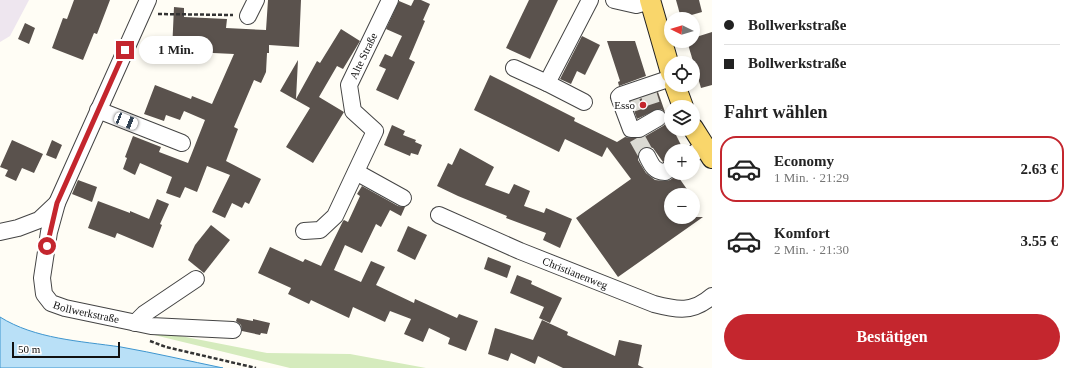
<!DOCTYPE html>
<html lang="de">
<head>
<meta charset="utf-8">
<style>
  body { margin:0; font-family:"Times New Roman",serif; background:#f2f2f2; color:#222; height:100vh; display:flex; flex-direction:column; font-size:15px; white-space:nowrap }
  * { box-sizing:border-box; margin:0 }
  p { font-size:13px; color:#767676 }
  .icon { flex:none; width:22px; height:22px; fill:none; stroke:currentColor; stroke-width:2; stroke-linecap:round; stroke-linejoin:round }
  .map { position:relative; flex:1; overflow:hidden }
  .details { display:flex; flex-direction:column; background:#fff; width:360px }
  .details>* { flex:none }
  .guide { display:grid; align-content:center; height:88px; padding:0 12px; background:#fff }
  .needle { width:26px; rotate:275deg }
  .controls { position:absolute; left:664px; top:12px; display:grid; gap:8px }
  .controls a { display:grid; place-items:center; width:36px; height:36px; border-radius:50%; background:#fff; box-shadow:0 2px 6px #0003; font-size:20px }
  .scale { position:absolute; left:12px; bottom:10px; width:108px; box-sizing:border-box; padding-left:4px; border:2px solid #111; border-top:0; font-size:11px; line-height:14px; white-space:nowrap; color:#111; -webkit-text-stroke:3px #fff; paint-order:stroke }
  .end { position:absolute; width:18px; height:18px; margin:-9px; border:5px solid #c4262e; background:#fff; box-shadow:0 0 0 2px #fff }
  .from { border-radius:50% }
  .bubble { position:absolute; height:28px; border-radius:14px; background:#fff; box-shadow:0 2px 6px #0003; font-size:13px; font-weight:700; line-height:28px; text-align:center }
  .car { position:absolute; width:12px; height:24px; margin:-12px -6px; border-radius:5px; box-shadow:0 0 3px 1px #0007; background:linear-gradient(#fff 24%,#345 0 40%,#fff 0 76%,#345 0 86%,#fff 0) }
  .guide b { display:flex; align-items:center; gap:14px; height:38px; font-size:15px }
  .guide b+b { border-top:1px solid #e0e0e0 }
  .guide i { width:10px; height:10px; background:#222 }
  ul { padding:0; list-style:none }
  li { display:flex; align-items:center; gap:12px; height:66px; margin:0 8px 6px; padding:0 4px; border:2px solid transparent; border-radius:16px }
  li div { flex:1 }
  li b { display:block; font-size:15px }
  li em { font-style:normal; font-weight:700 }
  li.active { border-color:#c4262e }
  li>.icon { width:36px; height:36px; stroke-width:1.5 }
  h2 { padding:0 12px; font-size:18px; line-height:48px }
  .cta { display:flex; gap:8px; margin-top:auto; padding:8px 12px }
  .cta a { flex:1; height:46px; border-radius:24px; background:#c4262e; color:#fff; font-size:16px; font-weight:700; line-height:46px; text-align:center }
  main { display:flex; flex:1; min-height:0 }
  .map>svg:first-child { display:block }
  .industrial { fill:#eee6ef }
  .green { fill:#d5ebbd }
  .water { fill:#b9e0f7; stroke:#3f96cf }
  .building { fill:#5a524d }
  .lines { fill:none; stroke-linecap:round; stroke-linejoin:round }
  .minor-tunnel { stroke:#dbdad3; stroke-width:16; stroke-dasharray:16 8; stroke-linecap:butt }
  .minor-casing { stroke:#444; stroke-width:18 }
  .major-casing { stroke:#222; stroke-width:22 }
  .path { stroke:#333; stroke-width:2.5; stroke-dasharray:4 2; stroke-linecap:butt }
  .minor { stroke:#fff; stroke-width:16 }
  .major { stroke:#f9d66b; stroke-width:20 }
  .route { stroke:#c4262e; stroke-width:5 }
  .poi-dot { fill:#c4262e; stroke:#fff; stroke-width:1.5 }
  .labels { text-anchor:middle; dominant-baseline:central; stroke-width:4; stroke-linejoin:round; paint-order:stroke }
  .street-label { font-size:11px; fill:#111; stroke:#fff }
  .poi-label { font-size:11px; fill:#111; stroke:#fff; text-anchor:end }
</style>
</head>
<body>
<main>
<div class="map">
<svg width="712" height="368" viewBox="0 0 712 368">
  <rect width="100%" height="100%" fill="#fffdf5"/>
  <polygon class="industrial" points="0,0 29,0 10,36 0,42"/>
  <polygon class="green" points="150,330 267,353 350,354 426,368 290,368 150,334"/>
  <path class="water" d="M0,317C35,339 80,341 121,347C155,353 189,361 223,368H0Z"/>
  <g class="building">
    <polygon points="74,0 110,0 97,34 94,33 83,60 52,48 63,18 67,19"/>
    <polygon points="268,0 301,0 299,47 269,45 269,53 267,53 266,72 261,83 254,80 234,127 238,129 226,161 261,179 249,204 245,202 242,208 232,203 225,218 212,212 230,175 207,166 197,192 185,187 180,198 166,193 172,177 140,163 135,175 123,169 127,158 125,157 133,136 161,147 159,152 188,163 205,120 184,111 180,120 166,115 164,121 144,114 155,85 191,99 192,96 212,104 234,54 172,51 174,7 184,8 184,17 227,19 226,28 266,30"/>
    <polygon points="414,0 421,0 430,4 423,20 425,21 409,59 415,62 398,100 376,90 386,69 379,66 385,54 392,57 402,36 386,29 399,1 411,6"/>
    <polygon points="529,0 558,0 530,59 506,48"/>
    <polygon points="676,0 699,0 702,12 681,18"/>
    <polygon points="25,23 35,28 29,44 18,39"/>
    <polygon points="341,29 360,41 343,69 337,66 319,97 344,112 313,163 286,147 310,108 280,91 298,60 296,99 317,61 320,63"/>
    <polygon points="712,32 712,85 701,88 687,41 693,41 693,38"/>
    <polygon points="582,36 600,45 585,75 577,71 571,84 560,79"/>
    <polygon points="607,41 635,41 646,76 619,86 618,82 620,81"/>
    <polygon points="490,75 575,118 574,121 617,142 625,137 631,138 644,137 663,126 666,123 667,119 671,129 673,129 681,145 671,151 671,159 663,162 653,148 648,147 643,147 639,151 638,156 638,160 646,173 655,180 665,181 670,180 677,175 691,195 671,195 671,217 703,217 618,277 576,218 631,179 607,147 602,157 565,139 559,152 474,110"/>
    <polygon points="658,92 665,112 662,110 658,109 637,119 631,102"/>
    <polygon points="392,125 405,131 403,135 416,140 415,142 422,145 418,155 411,153 410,156 384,145"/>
    <polygon points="12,140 43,154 34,173 22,168 16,181 5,176 8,170 0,167"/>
    <polygon points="52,140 62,145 56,159 46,155"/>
    <polygon points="460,148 494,167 485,185 509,194 514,184 530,191 524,206 544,213 546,208 572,219 560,248 543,240 546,233 506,218 507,216 458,196 437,186 448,163 452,165"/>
    <polygon points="78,180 97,187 92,202 72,194"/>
    <polygon points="362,186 398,206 405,207 401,216 390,210 381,227 376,224 362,253 345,245 334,270 361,282 371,261 385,267 376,285 414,303 415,299 457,318 459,314 478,321 466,351 448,344 450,338 429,328 423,342 404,334 411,319 390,311 385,322 353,307 349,318 311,300 309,304 288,294 291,288 258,273 270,247 303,262 305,259 321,266 343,221 344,220 348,222 360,196 357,194"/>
    <polygon points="157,199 169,204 160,224 162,225 153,248 117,233 115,238 88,228 98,201 130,213 130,211 149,219"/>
    <polygon points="211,225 230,240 204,273 188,260 195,245"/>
    <polygon points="408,226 427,235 415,260 397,251"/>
    <polygon points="488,257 511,266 507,278 484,269"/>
    <polygon points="517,275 532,281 531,284 562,298 550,323 539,318 544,307 510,293"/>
    <polygon points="237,318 253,321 253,319 270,323 267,334 261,333 260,335 242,331 241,325 236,321"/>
    <polygon points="542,320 568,332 567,335 615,356 619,340 642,345 638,365 644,368 563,368 538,356 535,364 511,353 508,361 488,354 495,328 533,340"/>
  </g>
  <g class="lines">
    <g class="minor-tunnel">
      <polyline points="647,89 655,114"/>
      <polyline points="630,96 638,120"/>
      <polyline points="637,138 647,156"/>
    </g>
    <defs>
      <g id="minor">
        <path id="s1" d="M148,0L57,203L49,232L42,278L44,294L51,303L65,308L151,326L233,330"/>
        <polyline points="614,0 636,5 650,1"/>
        <polyline points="248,16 256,0"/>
        <polyline points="514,68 547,83 590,0"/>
        <polyline points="547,83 584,102"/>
        <polyline points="98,110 182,143"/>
        <polyline points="658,118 639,129 631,129 619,97 621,95 671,78"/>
        <polyline points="693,154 704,146"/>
        <path d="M647,156C651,164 654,172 665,172L671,168"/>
        <polyline points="356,172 403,198"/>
        <path id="s2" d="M439,215L520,251L654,304C677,310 693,313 712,296"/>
        <path id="s3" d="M304,231L320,230L335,216L375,131L353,111L349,85L390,0"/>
        <polyline points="0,232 18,228 39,220 57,203"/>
        <polyline points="135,323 144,314 196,279"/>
      </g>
      <g id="major">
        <polyline points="650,0 671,73"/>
        <polyline points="675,85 683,107"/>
        <polyline points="693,128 712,158"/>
      </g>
    </defs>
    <use href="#minor" class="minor-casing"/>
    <use href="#major" class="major-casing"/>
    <g class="path">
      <polyline points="158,14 233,15"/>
      <polyline points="150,341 166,347 256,368"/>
    </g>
    <use href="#minor" class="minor"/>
    <use href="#major" class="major"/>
  </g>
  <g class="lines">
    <polyline class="route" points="47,246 57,203 125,50"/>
  </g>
  <circle class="poi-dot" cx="643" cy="105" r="4"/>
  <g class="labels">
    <g class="street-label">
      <text stroke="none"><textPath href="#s3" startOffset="219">Alte Straße</textPath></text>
      <text stroke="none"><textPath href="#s2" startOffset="148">Christianenweg</textPath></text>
      <text stroke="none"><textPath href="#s1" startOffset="363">Bollwerkstraße</textPath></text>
    </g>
    <g class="poi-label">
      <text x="635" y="105">Esso</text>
    </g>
  </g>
</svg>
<div class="controls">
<a><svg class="needle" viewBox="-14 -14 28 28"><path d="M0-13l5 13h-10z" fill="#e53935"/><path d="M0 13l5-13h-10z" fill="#767676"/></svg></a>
<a><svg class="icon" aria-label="locate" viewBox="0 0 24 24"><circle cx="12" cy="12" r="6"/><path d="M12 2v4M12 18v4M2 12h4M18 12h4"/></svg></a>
<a><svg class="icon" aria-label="layers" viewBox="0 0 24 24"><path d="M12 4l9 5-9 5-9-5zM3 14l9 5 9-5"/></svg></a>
<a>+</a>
<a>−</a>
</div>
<div class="scale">50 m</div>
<i class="end from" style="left:47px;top:246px"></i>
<i class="end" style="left:125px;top:50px"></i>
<div class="bubble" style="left:139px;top:36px;width:74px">1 Min.</div>
<i class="car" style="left:126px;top:121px;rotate:112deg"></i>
</div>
<section class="details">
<div class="guide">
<b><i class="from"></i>Bollwerkstraße</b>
<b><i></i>Bollwerkstraße</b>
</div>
<h2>Fahrt wählen</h2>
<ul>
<li class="active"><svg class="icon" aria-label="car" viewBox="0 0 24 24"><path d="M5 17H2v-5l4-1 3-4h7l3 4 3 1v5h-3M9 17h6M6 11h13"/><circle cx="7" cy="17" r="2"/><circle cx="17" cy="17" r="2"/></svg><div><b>Economy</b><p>1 Min. · 21:29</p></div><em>2.63 €</em></li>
<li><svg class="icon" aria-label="car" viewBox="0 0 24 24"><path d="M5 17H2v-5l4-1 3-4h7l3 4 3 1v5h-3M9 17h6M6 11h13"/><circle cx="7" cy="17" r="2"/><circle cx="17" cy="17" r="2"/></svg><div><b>Komfort</b><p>2 Min. · 21:30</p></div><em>3.55 €</em></li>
</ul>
<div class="cta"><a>Bestätigen</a></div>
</section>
</main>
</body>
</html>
